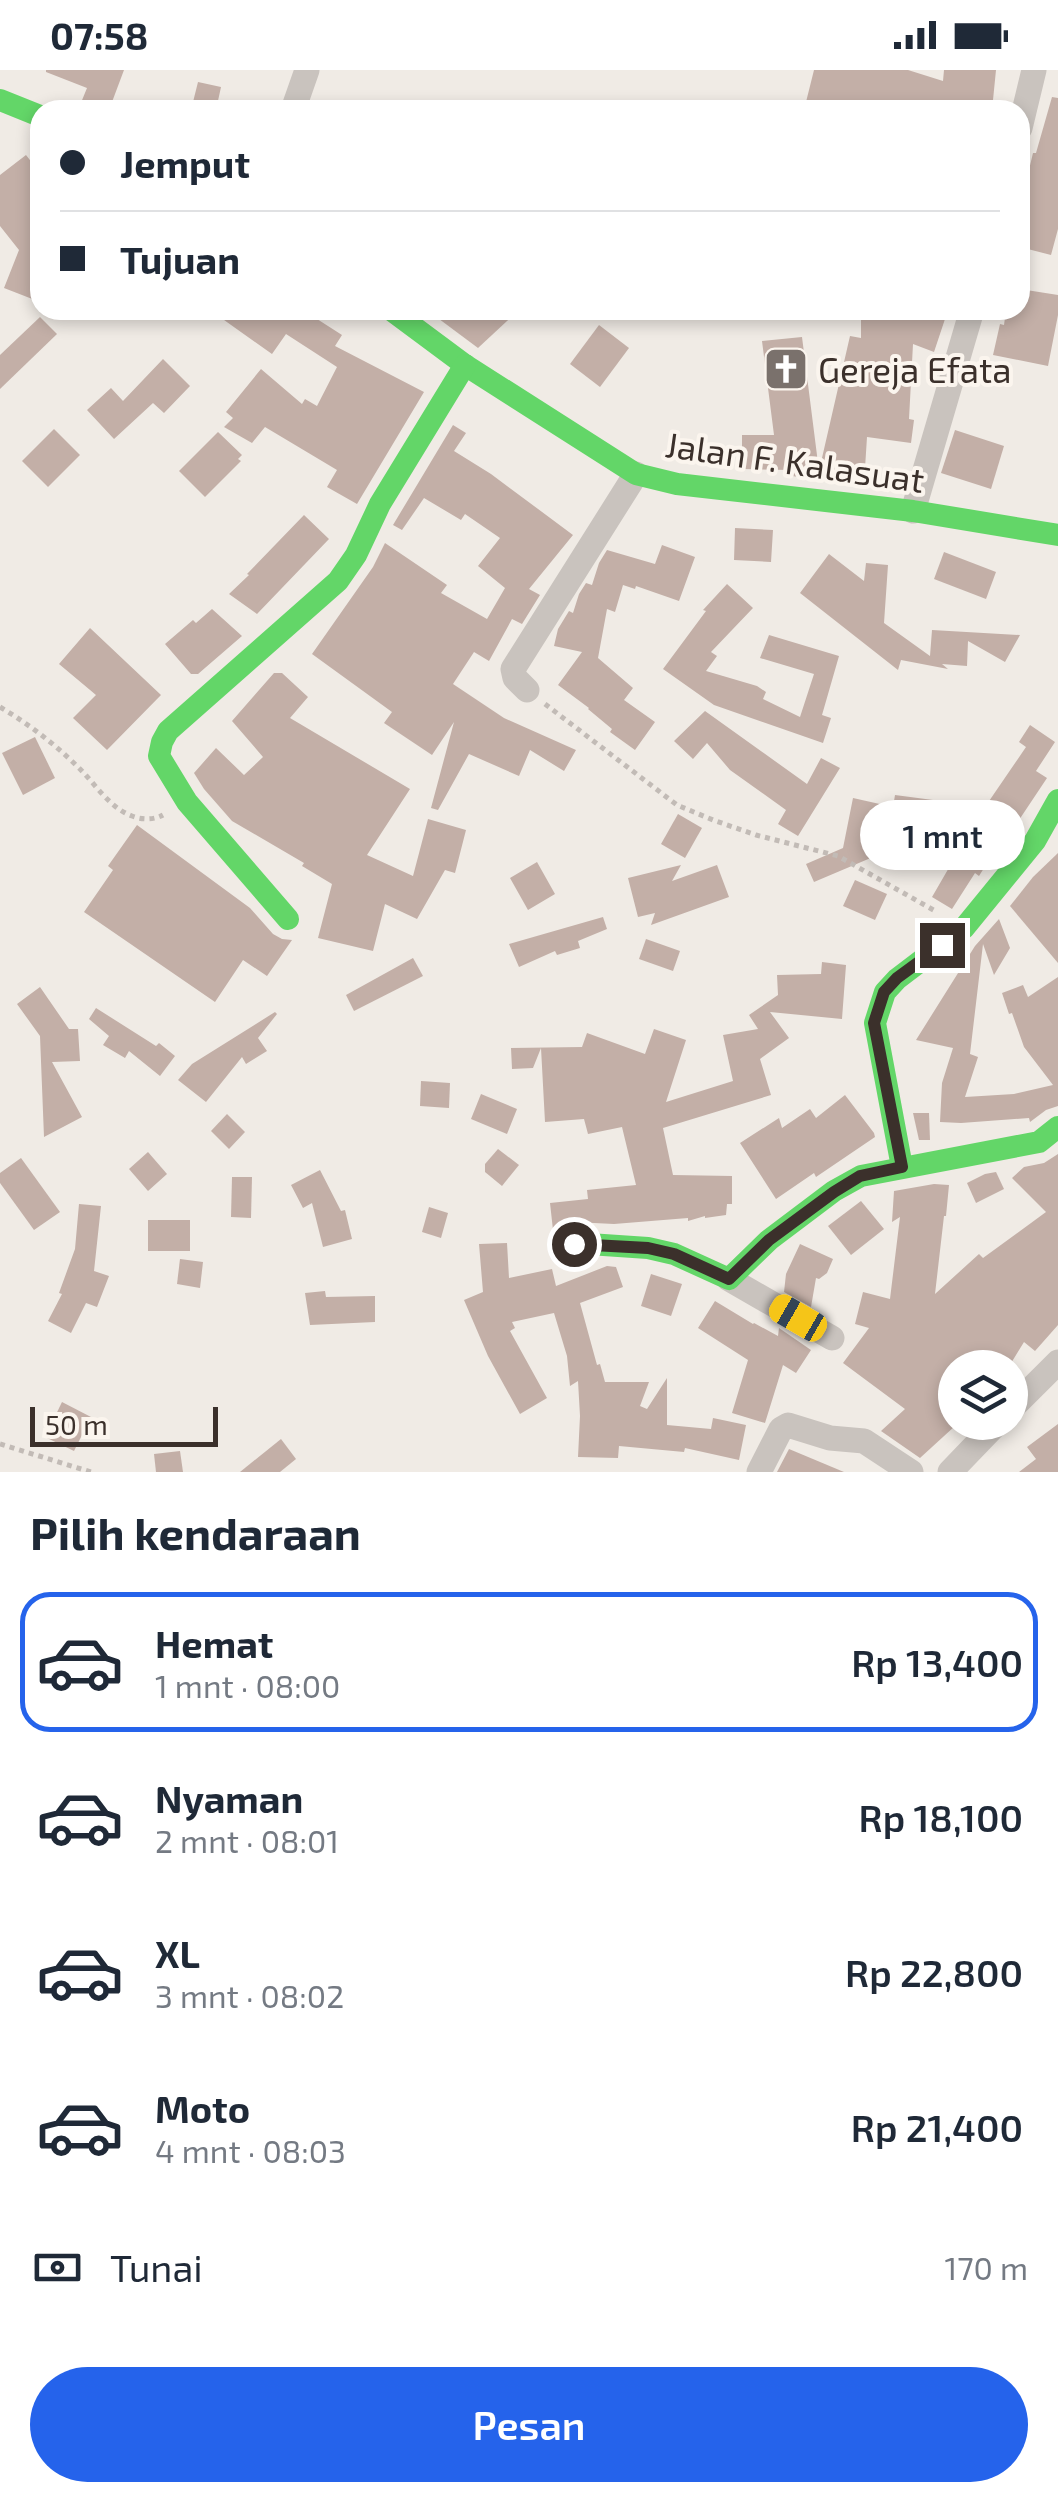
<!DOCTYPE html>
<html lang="id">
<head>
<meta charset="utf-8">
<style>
  body { margin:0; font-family:"Exo 2",sans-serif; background:#f2f2f3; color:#1f2937; height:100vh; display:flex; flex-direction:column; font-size:38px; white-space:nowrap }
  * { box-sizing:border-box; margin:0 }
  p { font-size:32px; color:#747a83 }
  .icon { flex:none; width:55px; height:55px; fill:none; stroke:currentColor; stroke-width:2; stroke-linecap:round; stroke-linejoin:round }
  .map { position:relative; height:1402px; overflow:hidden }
  .side { display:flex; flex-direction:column; background:#fff; flex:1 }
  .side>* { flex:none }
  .hud { position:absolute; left:30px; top:30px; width:1000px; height:220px; border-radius:30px; box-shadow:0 5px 15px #0003; display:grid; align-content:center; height:220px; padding:0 30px; background:#fff }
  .buttons { position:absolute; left:938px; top:1280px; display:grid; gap:20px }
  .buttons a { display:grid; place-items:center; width:90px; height:90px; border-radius:50%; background:#fff; box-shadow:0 5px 15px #0003; font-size:50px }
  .scale { position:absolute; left:30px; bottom:25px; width:188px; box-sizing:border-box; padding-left:10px; border:5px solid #3b302b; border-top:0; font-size:28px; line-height:35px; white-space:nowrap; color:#3b302b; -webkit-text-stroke:8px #fbf5ee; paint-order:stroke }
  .end { position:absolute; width:45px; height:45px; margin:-22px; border:12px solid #3b302b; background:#fff; box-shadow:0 0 0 5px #fff }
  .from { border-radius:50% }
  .bubble { position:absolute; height:70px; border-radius:35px; background:#fff; box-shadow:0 5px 15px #0003; font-size:32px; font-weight:600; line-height:70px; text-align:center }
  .car { position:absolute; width:30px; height:60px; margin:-30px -15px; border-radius:12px; box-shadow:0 0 8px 2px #0007; background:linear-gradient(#f5c518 24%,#345 0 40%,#f5c518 0 76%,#345 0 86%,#f5c518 0) }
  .hud b { display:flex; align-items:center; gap:35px; height:95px; font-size:38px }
  .hud b+b { border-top:2px solid #e0e1e3 }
  .hud i { width:25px; height:25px; background:#1f2937 }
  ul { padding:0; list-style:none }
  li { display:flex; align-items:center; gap:30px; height:140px; margin:0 20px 15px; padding:0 10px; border:5px solid transparent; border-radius:30px }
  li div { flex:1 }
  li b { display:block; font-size:38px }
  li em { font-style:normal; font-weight:600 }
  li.active { border-color:#2563eb }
  li>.icon { width:90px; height:90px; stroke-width:1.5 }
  h2 { padding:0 30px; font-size:45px; line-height:120px }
  .pay { display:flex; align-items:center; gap:25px; height:110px; padding:0 30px; font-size:38px }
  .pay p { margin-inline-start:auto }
  .button { display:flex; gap:20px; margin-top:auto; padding:20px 30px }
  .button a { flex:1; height:115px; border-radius:60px; background:#2563eb; color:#fff; font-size:40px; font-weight:600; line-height:115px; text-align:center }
  .status { display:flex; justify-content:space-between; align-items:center; height:70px; padding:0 50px; background:#fff; direction:ltr }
  .status svg { height:28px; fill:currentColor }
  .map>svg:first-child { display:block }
  .building { fill:#c3afa7 }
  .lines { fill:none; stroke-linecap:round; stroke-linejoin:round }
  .path { stroke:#c2bbb6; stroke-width:5; stroke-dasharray:5 5; stroke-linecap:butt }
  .street { stroke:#c9c3be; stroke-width:25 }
  .fast { stroke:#63d668; stroke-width:22 }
  .route { stroke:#3b302b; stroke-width:12 }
  .labels { text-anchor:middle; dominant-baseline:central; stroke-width:8; stroke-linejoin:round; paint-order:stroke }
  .poi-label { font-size:35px; fill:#3b302b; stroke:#fbf5ee; text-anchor:start }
  .street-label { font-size:35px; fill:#3b302b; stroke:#fbf5ee }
</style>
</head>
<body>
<div class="status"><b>07:58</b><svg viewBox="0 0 49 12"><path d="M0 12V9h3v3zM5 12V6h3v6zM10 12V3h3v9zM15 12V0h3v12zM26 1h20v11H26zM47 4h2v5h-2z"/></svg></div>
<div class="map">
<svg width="1058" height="1402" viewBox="0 0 1058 1402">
  <rect width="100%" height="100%" fill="#f0ebe5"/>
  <g class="building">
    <polygon points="46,0 124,0 109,40 78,40 87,18 46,2"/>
    <polygon points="814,0 908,0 943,11 944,0 996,0 992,40 804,40"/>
    <polygon points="198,12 221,17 216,40 191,40"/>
    <polygon points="1052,27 1058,28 1058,159 1051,185 1020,177 1020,137 1033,83 1036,83"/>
    <polygon points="26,85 40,103 40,232 4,218 19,180 0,156 0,105"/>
    <polygon points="1020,219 1058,225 1058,245 1048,296 993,285 1000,254 1004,255 1006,240 1020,240"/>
    <polygon points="210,240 303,240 342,265 335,276 424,322 357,434 327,417 337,400 265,357 252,373 224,357 233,348 226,342 261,299 302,334 305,329 317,336 337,297 286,264 272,284"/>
    <polygon points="427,240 519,240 478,278"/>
    <polygon points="861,240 948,240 934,282 913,274 909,349 914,350 911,373 867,367 864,414 791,406 792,400 742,399 742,365 774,365 762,271 802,267 819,401 850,266 861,268"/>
    <polygon points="40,247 57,264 0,319 0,285"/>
    <polygon points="599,255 629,278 600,317 570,294"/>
    <polygon points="163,289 190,316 164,343 153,333 114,369 87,340 111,318 123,331"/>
    <polygon points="453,355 466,363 454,381 491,404 573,465 529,519 540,525 522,554 512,549 489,591 474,582 453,614 504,648 576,680 564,701 530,680 519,706 469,684 438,740 431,738 454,652 432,685 384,653 392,642 312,584 373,497 385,473 447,515 441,523 487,549 505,518 478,496 500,468 465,444 461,450 424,428 402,460 393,455"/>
    <polygon points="54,359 80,385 48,417 22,391"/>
    <polygon points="955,360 1004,376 991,419 941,403"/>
    <polygon points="218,362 242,385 238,389 241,391 205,427 179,401"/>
    <polygon points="304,445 329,469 257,544 229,524 249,505 247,504"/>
    <polygon points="735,458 773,460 771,492 734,490"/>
    <polygon points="662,475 695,487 679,531 636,516 635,519 623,515 615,542 607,539 598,588 633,618 624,630 655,652 635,680 610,662 612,659 588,639 589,638 558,615 582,582 554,576 558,559 569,541 573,543 579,524 586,513 592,515 599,493 607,480 655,494"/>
    <polygon points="944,482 996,502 986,529 934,509"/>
    <polygon points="829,484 864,511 866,493 888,495 884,553 930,586 932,560 1020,565 1005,592 968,571 967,596 942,594 948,599 901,590 898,600 800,523"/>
    <polygon points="727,514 753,538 711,582 717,586 706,601 757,616 766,622 763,629 800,647 814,604 760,588 769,565 839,586 822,645 831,648 823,673 714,635 663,599 706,541 703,540"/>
    <polygon points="212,539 242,566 198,604 191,604 165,574 193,550 196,553"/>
    <polygon points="90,558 161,625 107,680 73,648 96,625 59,594"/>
    <polygon points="274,603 282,603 308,627 290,648 410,719 367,785 413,806 428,749 466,760 455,803 445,800 417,849 385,834 373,881 318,868 332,814 302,796 304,793 232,751 204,719 194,703 216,678 244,705 263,687 232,651"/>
    <polygon points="705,641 807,714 821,688 840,698 798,766 778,754 786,740 730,700 707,673 693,689 674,671"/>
    <polygon points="1030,655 1055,672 1036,701 1047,708 999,780 996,779 979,806 975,803 952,839 932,827 954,789 929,773 877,765 873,787 814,812 806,794 843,778 853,728 893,737 895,725 933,730 972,756 1026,677 1019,672"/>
    <polygon points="35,667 55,708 23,725 2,683"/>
    <polygon points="678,744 702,758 685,788 661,774"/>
    <polygon points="137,755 250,838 273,864 282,869 292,870 267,906 243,890 215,932 84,842 113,800 108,796"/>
    <polygon points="1058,783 1058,893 1010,836 1033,807"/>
    <polygon points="537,792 555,824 528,840 510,808"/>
    <polygon points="681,795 672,811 717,795 729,827 651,855 655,843 638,847 628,808"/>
    <polygon points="855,810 887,824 875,850 843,836"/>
    <polygon points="603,847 607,859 578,871 580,878 557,885 555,881 519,897 509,874"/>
    <polygon points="999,849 1010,878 994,905 983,874 970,984 978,987 965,1027 1014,1024 1053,1015 1024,977 1012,943 1009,944 1002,923 1023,915 1028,927 1058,907 1058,1036 1046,1040 1030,1052 1029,1048 961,1053 940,1052 942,1013 953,978 916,970 975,876"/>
    <polygon points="646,869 680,881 673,901 639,889"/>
    <polygon points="413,888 423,906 354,941 346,925"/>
    <polygon points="822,892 846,895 842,949 770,942 789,968 760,989 771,1025 663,1058 673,1105 732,1106 732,1134 727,1134 726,1145 705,1148 705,1146 688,1151 688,1148 614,1154 574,1152 553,1160 550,1133 588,1129 587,1120 636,1115 622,1057 588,1064 584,1049 545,1052 541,978 533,998 512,999 511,978 582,977 587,963 645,984 654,959 686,970 666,1032 733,1011 723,965 758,959 749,945 778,925 777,905 821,904"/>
    <polygon points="40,917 69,959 78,959 80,991 52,992 82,1047 44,1067 40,966 17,934"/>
    <polygon points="96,938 156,976 159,973 175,986 160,1006 129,981 125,988 103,975 109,966 89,949"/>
    <polygon points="275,942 277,944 258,968 267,981 246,994 242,987 206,1032 178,1010 192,994"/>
    <polygon points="421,1011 450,1013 449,1038 420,1036"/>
    <polygon points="481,1024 517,1039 507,1064 471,1049"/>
    <polygon points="845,1025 874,1063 875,1067 816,1107 814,1103 776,1129 740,1073 779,1048 782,1058 810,1039 816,1048"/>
    <polygon points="913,1043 929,1043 930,1070 919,1070"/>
    <polygon points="227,1044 245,1062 229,1079 211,1061"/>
    <polygon points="498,1079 519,1095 502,1116 485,1102 485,1094"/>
    <polygon points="148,1082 167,1104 148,1121 129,1099"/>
    <polygon points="1058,1084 1058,1255 1035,1281 1024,1272 1008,1298 955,1298 955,1356 920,1388 881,1361 905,1339 843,1293 869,1258 855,1254 863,1222 890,1229 900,1147 892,1152 894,1121 934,1114 949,1115 946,1146 944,1146 935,1224 979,1184 983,1188 1046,1142 1012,1108 1024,1097 1044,1093"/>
    <polygon points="21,1088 60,1142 34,1160 0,1113 0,1103"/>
    <polygon points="320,1100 341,1141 345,1140 352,1169 323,1177 312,1133 303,1138 291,1115"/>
    <polygon points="996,1102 1004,1119 976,1133 967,1113 985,1104"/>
    <polygon points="232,1107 252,1107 251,1148 231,1147"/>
    <polygon points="861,1131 884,1159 851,1185 828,1156"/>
    <polygon points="79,1134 101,1136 94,1201 109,1206 97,1237 86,1233 71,1263 48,1251 62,1224 59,1223 75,1179"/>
    <polygon points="429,1137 448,1143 441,1168 422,1162"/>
    <rect x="148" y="1150" width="42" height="31"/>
    <polygon points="507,1173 509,1208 552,1199 556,1216 607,1196 616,1197 623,1217 580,1233 597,1295 600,1294 605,1312 649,1312 640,1336 647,1339 667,1308 667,1355 711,1359 713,1348 746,1355 739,1390 685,1378 684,1382 619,1376 618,1388 578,1387 580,1346 578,1311 570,1316 567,1286 554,1243 512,1252 515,1258 510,1261 547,1328 520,1344 488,1286 464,1230 483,1222 479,1174"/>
    <polygon points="800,1174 833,1189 827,1203 819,1209 816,1208 811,1237 784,1222 786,1204"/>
    <polygon points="180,1189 203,1192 200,1218 177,1214"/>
    <polygon points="651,1204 682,1214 671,1246 641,1236"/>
    <polygon points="325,1221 326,1227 375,1226 375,1252 310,1255 305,1223"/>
    <polygon points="715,1231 753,1254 754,1253 778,1266 779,1258 811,1280 796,1303 783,1295 765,1353 732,1343 748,1290 698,1258"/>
    <polygon points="62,1332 91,1347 74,1381 45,1367"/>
    <polygon points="1058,1354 1058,1402 1019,1402 1036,1389 1027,1377"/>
    <polygon points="281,1369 296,1389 280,1402 240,1402"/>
    <polygon points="789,1379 844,1402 777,1402"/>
    <polygon points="180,1381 183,1402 156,1402 154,1384"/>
  </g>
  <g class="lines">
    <g class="path">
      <polyline points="545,634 677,735 713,750 756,765 838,786 937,842"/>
      <path d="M0,637C30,655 56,675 80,699C96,715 110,738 132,746C142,750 154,750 163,745"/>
      <polyline points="0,1374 91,1402"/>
    </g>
    <g class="street">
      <polyline points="293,40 307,0"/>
      <polyline points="1020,58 1034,0"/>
      <polyline points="913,441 972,240"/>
      <polyline points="527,620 515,608 513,599 636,404"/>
      <polyline points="729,1209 832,1268"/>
      <polyline points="1010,1340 1058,1292"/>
      <polyline points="759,1402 781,1359 788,1355 830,1368 864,1371 911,1402"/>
      <polyline points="950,1402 998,1352"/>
    </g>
    <g class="fast">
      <polyline points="0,30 40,46"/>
      <polyline points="391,240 465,295 636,404 677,414 913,441 1058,465"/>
      <polyline points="288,849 187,732 159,686 162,672 168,661 338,511 356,485 380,434 465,295"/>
      <polyline points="902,1097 875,953 885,922 897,909 964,858 1035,771 1058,730"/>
      <polyline points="574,1173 648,1178 674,1184 729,1209 769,1170 834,1121 861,1106 1039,1072 1058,1057"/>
    </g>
  </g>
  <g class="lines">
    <polyline class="route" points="574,1174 648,1178 674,1184 729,1209 769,1170 834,1122 860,1106 902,1097 874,953 884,922 897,908 942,875"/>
  </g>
  <defs>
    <symbol id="church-square" viewBox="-11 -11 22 22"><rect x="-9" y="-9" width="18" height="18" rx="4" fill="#7a716c" stroke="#fbf5ee"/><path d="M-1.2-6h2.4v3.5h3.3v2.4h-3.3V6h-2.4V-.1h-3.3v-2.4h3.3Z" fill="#fff"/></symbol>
  </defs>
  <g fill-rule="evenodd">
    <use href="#church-square" x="761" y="274" width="50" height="50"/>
  </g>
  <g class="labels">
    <g class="poi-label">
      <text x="818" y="299">Gereja Efata</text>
    </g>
    <g class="street-label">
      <text transform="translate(795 391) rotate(8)">Jalan F. Kalasuat</text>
    </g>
  </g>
</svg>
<div class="buttons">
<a><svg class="icon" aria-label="layers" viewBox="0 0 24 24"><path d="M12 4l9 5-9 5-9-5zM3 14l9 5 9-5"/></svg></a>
</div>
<div class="scale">50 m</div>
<i class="end from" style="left:574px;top:1174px"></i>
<i class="end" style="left:942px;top:875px"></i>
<div class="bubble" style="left:860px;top:730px;width:165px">1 mnt</div>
<i class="car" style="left:798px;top:1248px;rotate:300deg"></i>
<div class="hud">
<b><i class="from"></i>Jemput</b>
<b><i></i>Tujuan</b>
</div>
</div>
<section class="side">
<h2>Pilih kendaraan</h2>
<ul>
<li class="active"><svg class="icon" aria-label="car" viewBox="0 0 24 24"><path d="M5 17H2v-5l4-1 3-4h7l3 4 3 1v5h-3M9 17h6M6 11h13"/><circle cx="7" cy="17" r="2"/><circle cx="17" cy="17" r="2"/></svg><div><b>Hemat</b><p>1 mnt · 08:00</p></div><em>Rp 13,400</em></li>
<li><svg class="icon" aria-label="car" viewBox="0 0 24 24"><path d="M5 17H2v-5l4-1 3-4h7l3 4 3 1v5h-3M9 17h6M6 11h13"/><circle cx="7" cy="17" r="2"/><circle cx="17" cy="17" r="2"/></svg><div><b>Nyaman</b><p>2 mnt · 08:01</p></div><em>Rp 18,100</em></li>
<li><svg class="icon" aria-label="car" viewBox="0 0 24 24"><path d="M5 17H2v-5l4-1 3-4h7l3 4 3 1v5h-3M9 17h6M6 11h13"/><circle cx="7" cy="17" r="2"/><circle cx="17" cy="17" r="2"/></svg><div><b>XL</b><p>3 mnt · 08:02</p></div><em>Rp 22,800</em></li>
<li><svg class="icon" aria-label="car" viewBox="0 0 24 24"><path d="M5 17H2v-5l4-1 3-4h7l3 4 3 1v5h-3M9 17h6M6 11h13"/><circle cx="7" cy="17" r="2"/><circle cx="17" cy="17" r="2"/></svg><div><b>Moto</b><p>4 mnt · 08:03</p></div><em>Rp 21,400</em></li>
</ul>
<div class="pay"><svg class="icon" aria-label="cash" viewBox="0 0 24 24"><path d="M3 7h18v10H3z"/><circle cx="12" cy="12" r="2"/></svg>Tunai<p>170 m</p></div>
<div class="button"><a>Pesan</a></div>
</section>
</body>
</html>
